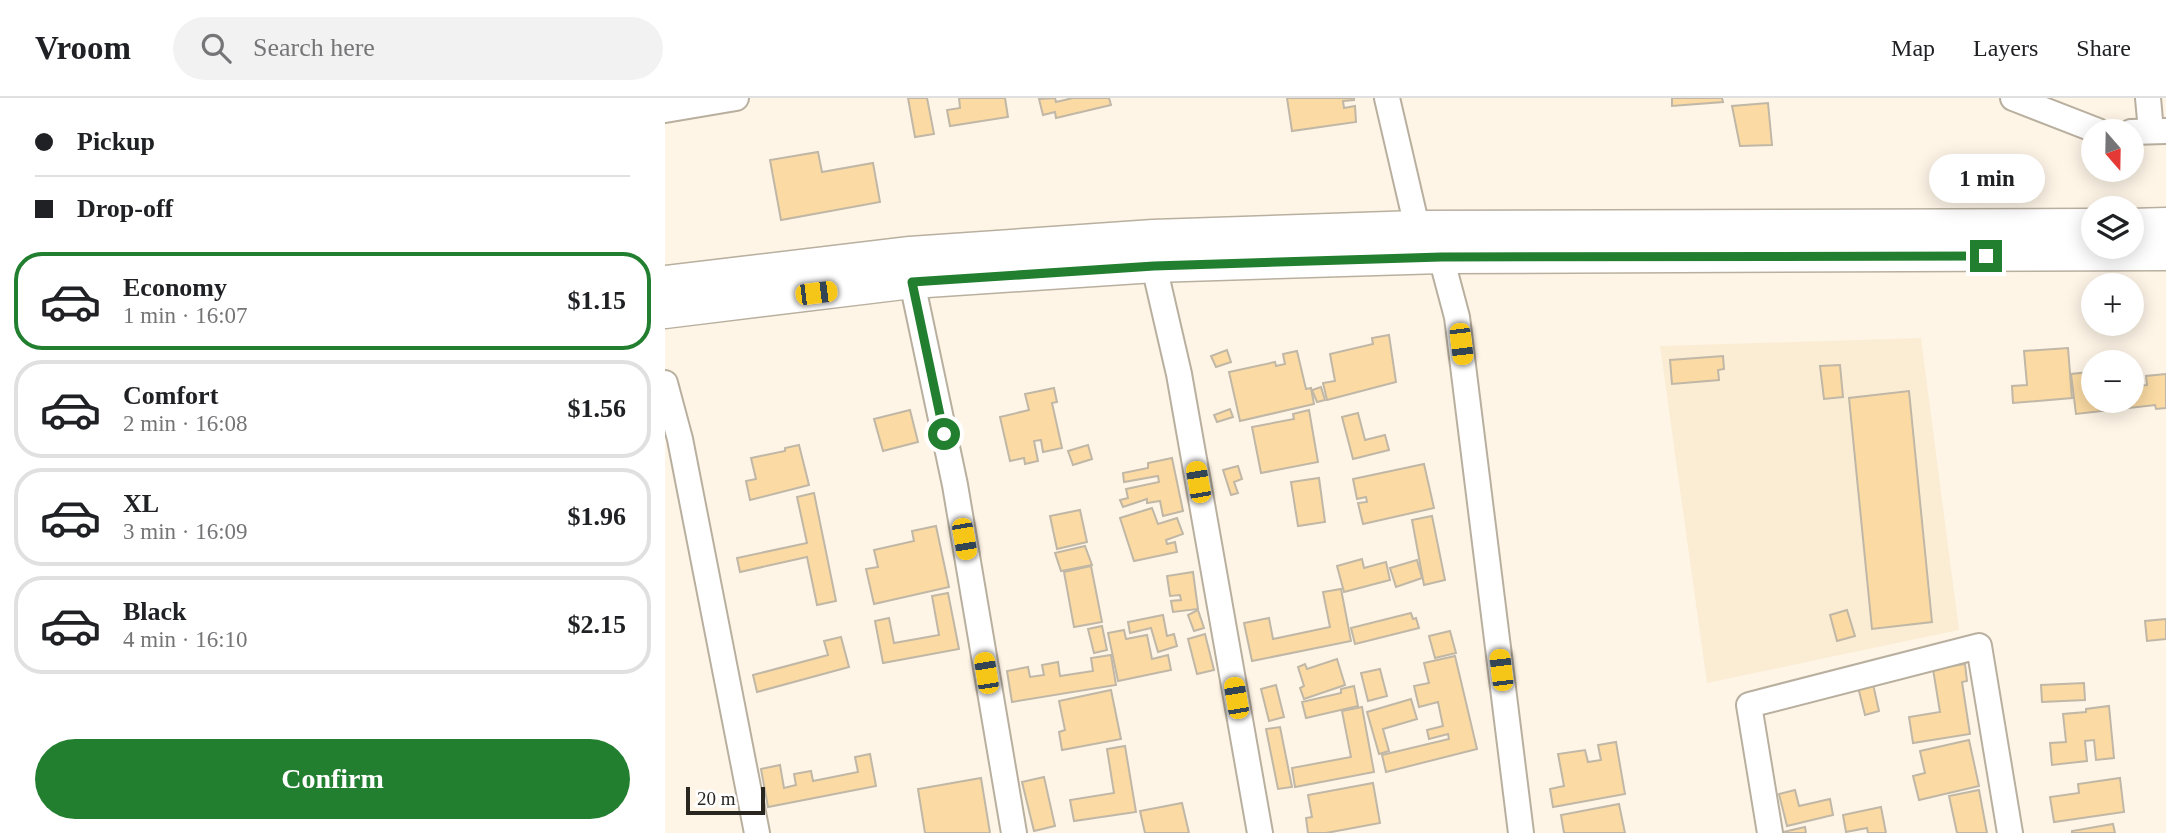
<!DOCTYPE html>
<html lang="en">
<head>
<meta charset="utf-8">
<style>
  body { margin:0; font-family:Georgia,serif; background:#f2f2f2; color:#202124; height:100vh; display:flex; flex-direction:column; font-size:26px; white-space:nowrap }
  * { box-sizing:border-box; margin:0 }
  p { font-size:23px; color:#757577 }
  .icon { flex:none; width:38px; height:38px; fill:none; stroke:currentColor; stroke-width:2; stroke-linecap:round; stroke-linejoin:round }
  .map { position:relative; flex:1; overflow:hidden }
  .drawer { display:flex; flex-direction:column; background:#fff; width:665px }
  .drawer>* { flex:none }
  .guide { display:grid; align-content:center; height:154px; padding:0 35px; background:#fff }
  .needle { width:46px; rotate:160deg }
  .buttons { position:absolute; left:1416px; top:21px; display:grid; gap:14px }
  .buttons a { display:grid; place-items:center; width:63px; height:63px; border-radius:50%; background:#fff; box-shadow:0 4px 18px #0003; font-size:35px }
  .scale { position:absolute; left:21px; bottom:18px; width:79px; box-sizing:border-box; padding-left:7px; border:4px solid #29251f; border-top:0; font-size:19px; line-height:24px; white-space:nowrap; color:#29251f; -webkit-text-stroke:5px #fff; paint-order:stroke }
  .end { position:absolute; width:32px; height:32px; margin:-16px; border:9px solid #237f30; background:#fff; box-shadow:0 0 0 4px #fff }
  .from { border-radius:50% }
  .bubble { position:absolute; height:49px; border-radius:24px; background:#fff; box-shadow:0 4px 18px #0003; font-size:23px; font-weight:800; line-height:49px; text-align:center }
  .car { position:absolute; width:21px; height:42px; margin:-21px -10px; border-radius:9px; box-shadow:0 0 5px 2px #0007; background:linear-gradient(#f5c518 24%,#345 0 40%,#f5c518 0 76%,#345 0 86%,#f5c518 0) }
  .guide b { display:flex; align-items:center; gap:24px; height:66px; font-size:26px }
  .guide b+b { border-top:2px solid #e0e0e0 }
  .guide i { width:18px; height:18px; background:#202124 }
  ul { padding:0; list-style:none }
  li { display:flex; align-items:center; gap:21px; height:98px; margin:0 14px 10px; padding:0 21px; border:4px solid #e0e0e0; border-radius:28px }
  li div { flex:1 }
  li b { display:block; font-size:26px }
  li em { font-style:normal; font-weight:800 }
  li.current { border-color:#237f30 }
  li>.icon { width:63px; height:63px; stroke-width:1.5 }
  .action { display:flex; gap:14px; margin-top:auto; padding:14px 35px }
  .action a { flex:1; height:80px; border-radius:42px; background:#237f30; color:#fff; font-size:28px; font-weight:800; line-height:80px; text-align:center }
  header { display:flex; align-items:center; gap:42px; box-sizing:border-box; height:98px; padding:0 35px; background:#fff; border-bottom:2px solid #e0e0e0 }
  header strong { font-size:33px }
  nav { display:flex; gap:38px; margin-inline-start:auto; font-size:24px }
  .search { width:490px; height:63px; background:#f2f2f2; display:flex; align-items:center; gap:18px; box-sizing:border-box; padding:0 24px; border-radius:38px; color:#757577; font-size:26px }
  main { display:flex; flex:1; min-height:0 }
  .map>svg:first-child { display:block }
  .built { fill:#fbedd4 }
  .building { fill:#fbdba3; stroke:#c0b7a6; stroke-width:2 }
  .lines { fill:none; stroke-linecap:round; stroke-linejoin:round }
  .minor-casing { stroke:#b9af9f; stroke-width:28 }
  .tertiary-casing { stroke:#b9af9f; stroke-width:35 }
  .minor { stroke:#fff; stroke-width:24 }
  .tertiary { stroke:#fff; stroke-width:32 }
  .route { stroke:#237f30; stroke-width:9 }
</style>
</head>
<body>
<header>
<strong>Vroom</strong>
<div class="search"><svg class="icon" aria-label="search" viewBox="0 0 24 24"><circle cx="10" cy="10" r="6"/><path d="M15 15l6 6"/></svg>Search here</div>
<nav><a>Map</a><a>Layers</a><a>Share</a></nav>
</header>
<main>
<section class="drawer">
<div class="guide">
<b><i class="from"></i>Pickup</b>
<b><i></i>Drop-off</b>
</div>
<ul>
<li class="current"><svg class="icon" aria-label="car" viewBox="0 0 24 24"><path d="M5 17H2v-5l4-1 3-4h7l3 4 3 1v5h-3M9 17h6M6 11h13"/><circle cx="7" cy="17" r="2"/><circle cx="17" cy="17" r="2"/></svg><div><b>Economy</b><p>1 min · 16:07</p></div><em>$1.15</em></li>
<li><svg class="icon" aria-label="car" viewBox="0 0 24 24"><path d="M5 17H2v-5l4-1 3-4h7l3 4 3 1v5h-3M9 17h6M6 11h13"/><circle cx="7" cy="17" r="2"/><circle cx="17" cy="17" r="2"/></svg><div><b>Comfort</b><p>2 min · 16:08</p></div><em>$1.56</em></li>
<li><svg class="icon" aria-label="car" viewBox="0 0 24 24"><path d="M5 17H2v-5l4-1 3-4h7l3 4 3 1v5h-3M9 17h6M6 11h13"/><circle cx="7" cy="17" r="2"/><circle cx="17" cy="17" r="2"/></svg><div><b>XL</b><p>3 min · 16:09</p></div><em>$1.96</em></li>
<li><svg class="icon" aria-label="car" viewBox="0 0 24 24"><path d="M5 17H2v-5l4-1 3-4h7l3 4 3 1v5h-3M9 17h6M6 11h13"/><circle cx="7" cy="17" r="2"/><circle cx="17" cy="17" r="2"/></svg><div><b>Black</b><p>4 min · 16:10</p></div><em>$2.15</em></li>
</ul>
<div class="action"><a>Confirm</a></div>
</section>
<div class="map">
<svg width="1501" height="735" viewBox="0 0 1501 735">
  <rect width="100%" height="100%" fill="#fef5e7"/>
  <polygon class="built" points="1256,240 1294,532 1042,585 995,248"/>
  <g class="building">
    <polygon points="243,0 262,0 269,36 250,39"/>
    <polygon points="294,0 340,0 343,19 285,28 282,12 295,10"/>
    <polygon points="390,0 391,4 408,0 444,0 446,7 391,20 390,14 378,17 374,1"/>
    <polygon points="622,0 689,0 689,2 678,3 679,10 690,8 691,24 627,33"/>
    <polygon points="1007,0 1057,0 1058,4 1007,8"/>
    <polygon points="1103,5 1107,47 1075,48 1067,8"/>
    <polygon points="153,54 157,74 208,65 215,104 116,122 105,62"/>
    <polygon points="724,237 731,284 662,302 658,285 670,283 665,256 708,246 707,240"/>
    <polygon points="1403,250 1407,300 1348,305 1347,288 1362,287 1359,253"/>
    <polygon points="562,252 566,264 551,269 546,258"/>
    <polygon points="632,253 641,291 646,290 649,306 575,323 564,274 610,264 611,268 620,266 618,256"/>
    <polygon points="1058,258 1059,271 1053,272 1054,282 1007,286 1005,262"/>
    <polygon points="1175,267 1178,299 1159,301 1155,268"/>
    <polygon points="1424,274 1428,303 1466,303 1466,289 1482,287 1481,278 1501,276 1501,310 1491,311 1490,307 1411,316 1406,276"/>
    <polygon points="656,289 660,302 652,304 647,292"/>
    <polygon points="389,290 392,304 387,305 397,350 378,354 376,342 369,343 373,363 360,366 359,360 345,363 335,319 364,312 360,296"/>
    <polygon points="1244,293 1267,524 1207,531 1184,300"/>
    <polygon points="565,311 568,319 552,324 549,317"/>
    <polygon points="245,312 253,344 218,353 209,321"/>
    <polygon points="644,312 653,364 596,375 587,329 629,321 628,316"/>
    <polygon points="693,315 700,342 720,337 724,352 688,361 677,319"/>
    <polygon points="134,347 144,387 85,402 81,383 91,381 86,360 120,353 120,350"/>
    <polygon points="423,347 427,361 408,367 403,353"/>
    <polygon points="507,360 518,413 498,418 495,403 482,405 482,401 458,409 455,402 463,400 461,391 494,384 493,378 459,384 458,375 483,370 483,365"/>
    <polygon points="759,366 769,410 698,426 693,405 702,404 701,399 692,401 688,381"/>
    <polygon points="573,368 577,381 569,384 573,395 566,397 558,372"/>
    <polygon points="654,380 660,424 633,428 626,384"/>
    <polygon points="149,395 171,503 152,507 142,459 75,474 72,460 142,445 132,399"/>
    <polygon points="487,410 493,426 512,420 518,436 501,442 502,446 510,444 512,454 469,463 455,420"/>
    <polygon points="415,412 422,444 392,451 385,418"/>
    <polygon points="767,418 780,482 759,487 747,422"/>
    <polygon points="271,428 284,489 209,506 201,471 213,469 209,452 249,443 247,433"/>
    <polygon points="420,448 427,467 396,473 390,455"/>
    <polygon points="697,461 699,470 721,464 725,482 679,494 672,468"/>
    <polygon points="752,462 757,480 731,489 725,470"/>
    <polygon points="426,468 437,524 409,529 399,474"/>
    <polygon points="528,474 533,511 508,514 506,503 516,502 515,497 505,498 502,478"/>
    <polygon points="676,491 686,543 587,563 579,525 604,520 608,541 665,529 658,494"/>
    <polygon points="283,495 294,551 218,565 210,523 224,520 229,545 274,537 267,498"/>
    <polygon points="533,512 539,530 529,533 523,517"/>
    <polygon points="1182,512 1190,538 1172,543 1165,517"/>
    <polygon points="746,515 748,521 751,520 754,530 690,546 686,530"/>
    <polygon points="498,517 502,538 509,536 512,548 493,554 486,530 465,535 463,524"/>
    <polygon points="1501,521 1501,541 1482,543 1480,523"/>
    <polygon points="437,528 442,552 429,555 423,531"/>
    <polygon points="459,532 461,541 482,537 487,561 503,557 506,572 453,583 443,535"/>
    <polygon points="785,533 791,555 770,560 764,538"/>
    <polygon points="540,536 549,572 532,576 523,541"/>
    <polygon points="176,539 184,569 92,594 88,577 163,557 159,543"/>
    <polygon points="446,557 451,587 347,604 342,573 363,569 365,579 379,577 377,567 393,564 395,578 428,573 426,560"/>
    <polygon points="790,558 812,651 721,674 717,657 784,641 783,636 764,641 762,632 778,628 773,604 754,609 749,588 764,585 759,565"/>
    <polygon points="672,561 680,587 639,601 635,590 639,588 633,569 640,566 642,571"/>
    <polygon points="1300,566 1302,583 1297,584 1305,636 1248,645 1244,619 1275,614 1268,571"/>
    <polygon points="715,571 722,598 703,603 696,575"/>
    <polygon points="1419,585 1420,602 1377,604 1376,587"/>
    <polygon points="1208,586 1214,613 1200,617 1193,589"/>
    <polygon points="611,587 619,619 604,623 596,591"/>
    <polygon points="689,588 693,608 641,620 637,604 676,595 676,591"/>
    <polygon points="446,592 456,641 397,652 394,634 400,632 394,603"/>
    <polygon points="746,601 752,621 718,631 724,653 714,656 702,614"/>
    <polygon points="1444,608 1449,660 1431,662 1429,642 1420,643 1422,663 1387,667 1385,645 1401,644 1398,616 1421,614 1421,611"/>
    <polygon points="697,609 709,674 630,689 627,670 686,659 677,613"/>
    <polygon points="615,629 627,689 613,691 601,631"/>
    <polygon points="1304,642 1314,688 1254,702 1248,678 1260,675 1255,653"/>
    <polygon points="951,644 960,696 888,709 885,691 899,688 893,656 920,652 923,664 936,662 933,647"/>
    <polygon points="460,648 471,714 409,723 405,702 449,695 442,651"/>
    <polygon points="205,656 211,688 103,709 96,671 115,667 119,690 131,687 129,676 146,673 148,683 193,674 190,659"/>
    <polygon points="379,679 390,728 369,733 357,684"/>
    <polygon points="316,680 325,735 260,735 253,691"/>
    <polygon points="1455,680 1459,714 1389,724 1385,699 1414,695 1413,686"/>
    <polygon points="708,685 715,725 661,735 643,735 641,720 647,719 643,697"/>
    <polygon points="1130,692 1134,708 1165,701 1168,717 1122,728 1114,696"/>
    <polygon points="1314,692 1322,735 1292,735 1284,698"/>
    <polygon points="517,705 524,735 480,735 475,713"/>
    <polygon points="954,706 960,735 899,735 896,717"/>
    <polygon points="1216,709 1221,735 1203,735 1202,730 1181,734 1178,717"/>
    <polygon points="1448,726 1450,735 1407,735 1407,733"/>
    <polygon points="1140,729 1141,735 1118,735 1118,734"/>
  </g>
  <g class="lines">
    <defs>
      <g id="minor">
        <polyline points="722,0 752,129"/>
        <polyline points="1348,0 1433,33"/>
        <polyline points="1483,0 1486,33"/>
        <polyline points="0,12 71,0"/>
        <polyline points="1466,34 1501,33"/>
        <polyline points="776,159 792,219 856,735"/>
        <polyline points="489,168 514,276 595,735"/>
        <polyline points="247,184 290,387 349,735"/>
        <polyline points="0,285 15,341 92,735"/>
        <polyline points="1105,735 1084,607 1314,548 1345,735"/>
      </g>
      <g id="tertiary">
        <polyline points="1466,127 1501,126"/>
        <polyline points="0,184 245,155 488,138 752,129 1428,127"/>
        <polyline points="0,214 247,184 489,168 776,159 1501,156"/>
      </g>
    </defs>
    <use href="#minor" class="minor-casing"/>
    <use href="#tertiary" class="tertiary-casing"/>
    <use href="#minor" class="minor"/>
    <use href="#tertiary" class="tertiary"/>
  </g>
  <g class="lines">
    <polyline class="route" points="279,336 247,184 489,168 776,159 1321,158"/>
  </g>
</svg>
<div class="buttons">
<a><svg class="needle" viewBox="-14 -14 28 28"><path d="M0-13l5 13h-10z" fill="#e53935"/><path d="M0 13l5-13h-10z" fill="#757577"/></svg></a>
<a><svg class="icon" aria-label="layers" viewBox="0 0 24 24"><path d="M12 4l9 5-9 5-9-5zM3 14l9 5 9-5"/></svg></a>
<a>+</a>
<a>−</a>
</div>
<div class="scale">20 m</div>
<i class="end from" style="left:279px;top:336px"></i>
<i class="end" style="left:1321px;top:158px"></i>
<div class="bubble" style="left:1264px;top:56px;width:116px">1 min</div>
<i class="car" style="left:151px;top:195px;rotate:83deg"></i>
<i class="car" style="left:796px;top:246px;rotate:173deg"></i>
<i class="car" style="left:533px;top:384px;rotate:350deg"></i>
<i class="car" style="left:299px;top:441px;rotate:170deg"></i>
<i class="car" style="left:836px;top:572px;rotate:353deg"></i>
<i class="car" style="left:321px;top:575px;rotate:351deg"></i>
<i class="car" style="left:571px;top:600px;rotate:350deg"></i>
</div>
</main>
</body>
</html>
